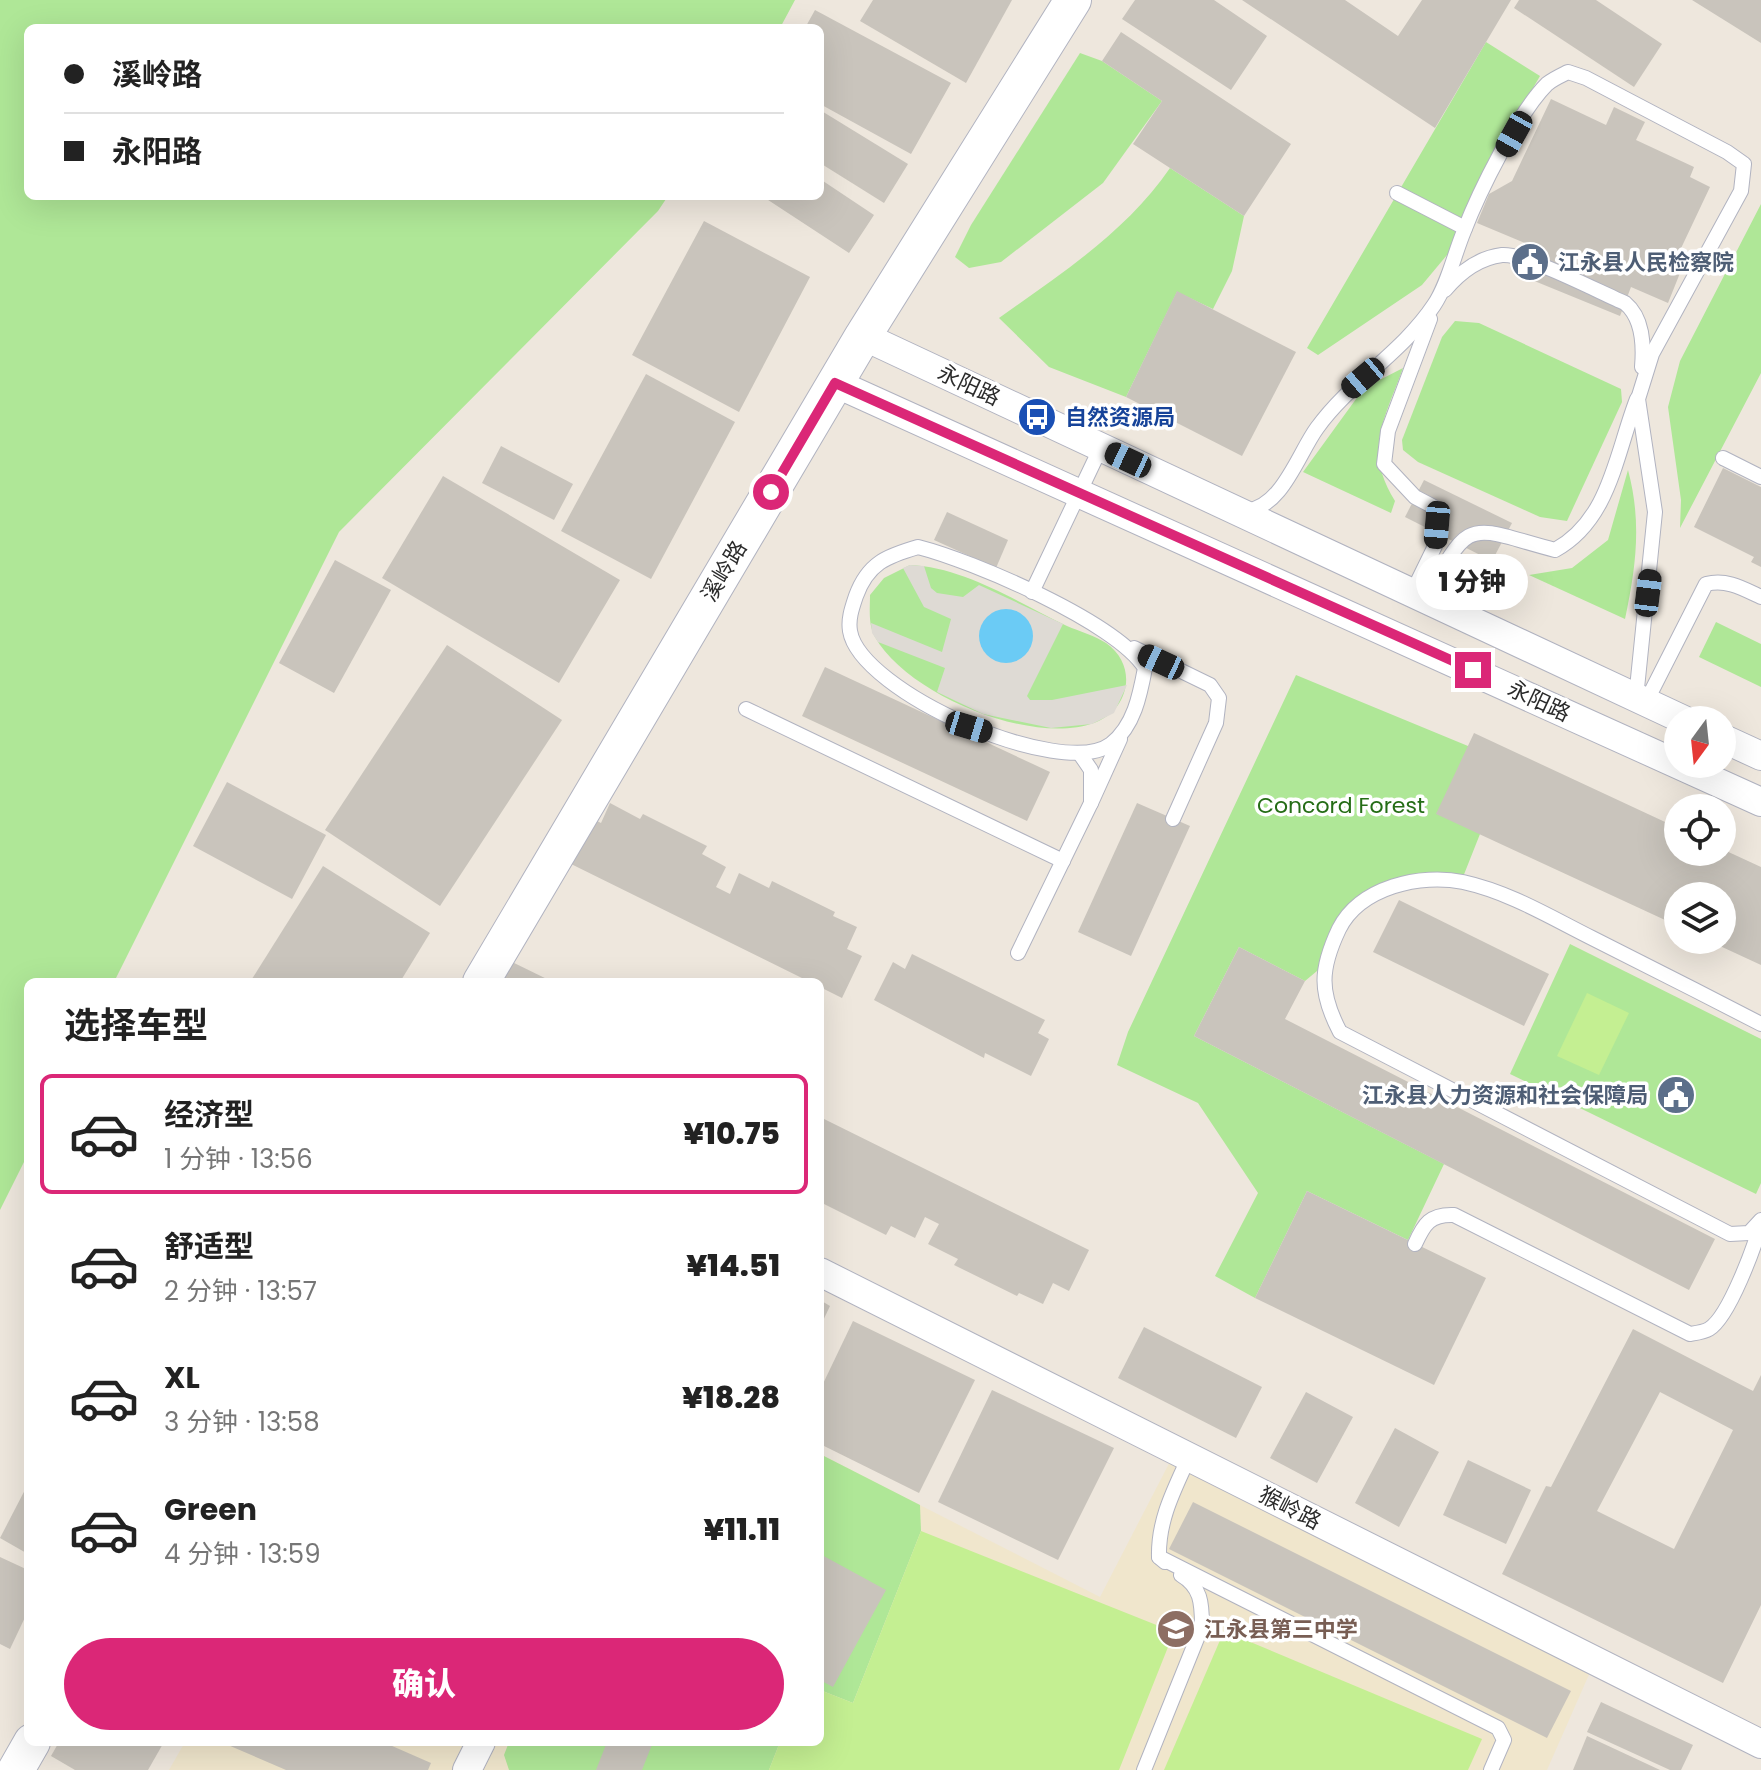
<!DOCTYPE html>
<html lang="zh">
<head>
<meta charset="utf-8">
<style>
  body { margin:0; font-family:Poppins,"Noto Sans SC",sans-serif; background:#f2f2f2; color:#222; height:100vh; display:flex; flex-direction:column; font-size:30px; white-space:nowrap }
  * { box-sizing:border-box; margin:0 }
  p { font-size:26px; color:#767676 }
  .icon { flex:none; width:44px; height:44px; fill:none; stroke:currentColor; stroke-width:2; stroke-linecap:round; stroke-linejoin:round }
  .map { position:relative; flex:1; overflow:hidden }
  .sheet { position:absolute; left:24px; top:978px; width:800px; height:768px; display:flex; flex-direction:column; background:#fff; border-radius:12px; box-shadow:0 8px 32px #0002 }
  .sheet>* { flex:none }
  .banner { position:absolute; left:24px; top:24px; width:800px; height:176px; border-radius:12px; box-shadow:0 8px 32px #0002; display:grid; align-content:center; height:176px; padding:0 40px; background:#fff }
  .needle { width:52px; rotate:195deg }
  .controls { position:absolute; left:1664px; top:706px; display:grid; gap:16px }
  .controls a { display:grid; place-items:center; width:72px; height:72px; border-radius:50%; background:#fff; box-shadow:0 8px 32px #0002; font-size:40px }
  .end { position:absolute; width:36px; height:36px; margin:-18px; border:10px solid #db2777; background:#fff; box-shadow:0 0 0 4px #fff }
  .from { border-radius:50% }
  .bubble { position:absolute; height:56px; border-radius:28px; background:#fff; box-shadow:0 8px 32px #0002; font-size:26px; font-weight:800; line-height:56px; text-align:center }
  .car { position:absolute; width:24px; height:48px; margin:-24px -12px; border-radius:10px; box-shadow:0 0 6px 2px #0007; background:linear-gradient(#222 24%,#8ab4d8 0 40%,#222 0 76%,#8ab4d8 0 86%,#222 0) }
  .banner b { display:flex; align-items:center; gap:28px; height:76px; font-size:30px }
  .banner b+b { border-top:2px solid #e0e0e0 }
  .banner i { width:20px; height:20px; background:#222 }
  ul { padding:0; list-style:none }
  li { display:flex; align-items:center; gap:24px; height:120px; margin:0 16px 12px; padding:0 24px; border:4px solid transparent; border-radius:12px }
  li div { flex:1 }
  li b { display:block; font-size:30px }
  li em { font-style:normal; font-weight:800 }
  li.selected { border-color:#db2777 }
  li>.icon { width:72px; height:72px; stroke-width:1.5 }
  h2 { padding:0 40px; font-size:36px; line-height:96px }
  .cta { display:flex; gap:16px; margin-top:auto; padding:16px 40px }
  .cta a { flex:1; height:92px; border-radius:48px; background:#db2777; color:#fff; font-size:32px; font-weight:800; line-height:92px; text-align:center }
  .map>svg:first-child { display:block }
  .education { fill:#f0e6cc }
  .green { fill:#afe797 }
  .pitch { fill:#c4ef92 }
  .plaza { fill:#dedad4 }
  .water { fill:#6bcbf5 }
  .building { fill:#c9c4bc; fill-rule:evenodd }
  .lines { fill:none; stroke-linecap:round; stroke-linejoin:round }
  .service-casing { stroke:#b1b3c0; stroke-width:16 }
  .minor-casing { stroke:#b1b3c0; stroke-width:30 }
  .tertiary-casing { stroke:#b1b3c0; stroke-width:38 }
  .service { stroke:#fff; stroke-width:14 }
  .minor { stroke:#fff; stroke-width:28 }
  .tertiary { stroke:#fff; stroke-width:36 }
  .route { stroke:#db2777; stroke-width:10 }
  .labels { text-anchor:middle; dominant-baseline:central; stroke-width:7; stroke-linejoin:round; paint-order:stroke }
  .service-label { font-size:22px; font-weight:bold; fill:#4e5e75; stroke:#fff; text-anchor:start }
  .street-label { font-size:22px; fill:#2b2b2b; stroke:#fff }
  .transit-label { font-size:22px; font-weight:bold; fill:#164399; stroke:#fff; text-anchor:start }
  .park-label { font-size:22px; fill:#256d16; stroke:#fff }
  .education-label { font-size:22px; font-weight:bold; fill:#785e54; stroke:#fff; text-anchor:start }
</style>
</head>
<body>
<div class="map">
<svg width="1761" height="1770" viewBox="0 0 1761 1770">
  <rect width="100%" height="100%" fill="#eee7dd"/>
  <polygon class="education" points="1176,1450 1595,1661 1547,1770 169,1770 185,1742 820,1742 820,1454 1100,1597"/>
  <g class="green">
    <polygon points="0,0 795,0 780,28 28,28 28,196 668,196 658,211 339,532 114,982 28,982 28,1154 0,1210"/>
    <polygon points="1486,42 1540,76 1478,183 1452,249 1422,285 1318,355 1307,348"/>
    <polygon points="1080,53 1102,61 1162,101 1103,183 1001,262 969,268 955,257 971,225"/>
    <path d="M1170,168L1244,216L1232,271L1213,309L1177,292L1126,397L1049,367L999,318C1061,274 1127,231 1170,168Z"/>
    <polygon points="1761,204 1761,373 1680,528 1681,500 1668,407 1680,361"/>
    <polygon points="1455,321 1479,323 1621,389 1622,402 1567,521 1540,517 1418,462 1403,450 1402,440 1442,337"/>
    <path d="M1403,368C1385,419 1363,450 1395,501L1391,513L1303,472L1364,388Z"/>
    <path d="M1628,470C1642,522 1636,567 1625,619L1529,575L1572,568L1608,540Z"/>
    <path d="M910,565C964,567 1019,603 1067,626C1079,631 1095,636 1106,643C1139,666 1129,711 1094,723C1030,746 907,694 875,637C868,625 870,608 870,595L884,578Z"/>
    <polygon points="1716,622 1761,644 1761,687 1699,657"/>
    <polygon points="1296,675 1468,746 1480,834 1461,882 1417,879 1371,896 1342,924 1323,966 1305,981 1239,947 1194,1036 1444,1164 1408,1240 1307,1191 1255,1298 1215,1276 1258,1193 1198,1103 1117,1065 1128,1032"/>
    <polygon points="1570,944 1761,1039 1761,1183 1756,1194 1510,1074"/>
    <polygon points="820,1454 920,1505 921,1531 853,1703 820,1690"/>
    <polygon points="509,1742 780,1742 769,1770 509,1770 504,1755"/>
  </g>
  <g class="pitch">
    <polygon points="1587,993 1629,1013 1599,1075 1557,1056"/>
    <polygon points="921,1531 1174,1632 1119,1770 769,1770 780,1742 820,1742 820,1690 853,1703"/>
    <polygon points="1224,1631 1482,1739 1468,1770 1164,1770"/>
  </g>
  <polygon class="plaza" points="910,565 924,566 931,588 937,593 963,597 979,585 1063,624 1027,696 1030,700 1052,700 1127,685 1114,713 1092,724 1051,728 983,714 937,692 945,668 878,642 872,633 871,623 942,652 951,619 924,607 903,568"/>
  <circle class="water" cx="1006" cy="636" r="27"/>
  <g class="building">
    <polygon points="873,0 1012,0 966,83 860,21"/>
    <polygon points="1135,0 1214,0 1267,36 1231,90 1122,19"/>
    <polygon points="1242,0 1345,0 1398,36 1422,0 1511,0 1435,128"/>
    <polygon points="1519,0 1596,0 1662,44 1634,87 1514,8"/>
    <polygon points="1692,0 1761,0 1761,43"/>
    <polygon points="815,10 951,83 911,154 820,104 820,28 805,28"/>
    <polygon points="1121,32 1291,144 1244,216 1133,144 1162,101 1102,61"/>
    <polygon points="1551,99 1606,125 1614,107 1645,122 1636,140 1694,167 1690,177 1710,187 1675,261 1680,273 1668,303 1631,287 1620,316 1520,275 1532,246 1477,223 1489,194 1512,181"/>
    <polygon points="820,110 908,164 884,203 820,163"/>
    <polygon points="820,179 874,215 849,253 762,196 820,196"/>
    <polygon points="704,221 810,277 739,412 632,355"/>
    <polygon points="1177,291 1296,352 1242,456 1126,397"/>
    <polygon points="646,374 735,422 651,579 561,531"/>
    <polygon points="501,446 573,484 554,520 482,483"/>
    <polygon points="1723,468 1761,487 1761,567 1751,562 1754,557 1694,527"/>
    <polygon points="443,476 620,580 559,683 382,578"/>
    <polygon points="1424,480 1512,523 1492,561 1405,517"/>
    <polygon points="947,512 1008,540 996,568 934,540"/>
    <polygon points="335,560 391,590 334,693 279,663"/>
    <polygon points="447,645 562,720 440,906 325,830"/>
    <polygon points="825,667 1050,772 1027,821 802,716"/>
    <polygon points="1474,733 1678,828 1678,852 1722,852 1722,849 1761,867 1761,965 1707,940 1722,940 1722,896 1678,896 1678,926 1436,814"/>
    <polygon points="227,782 326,835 292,899 193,846"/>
    <polygon points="610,803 640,819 643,814 707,846 702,854 726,867 716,887 730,894 739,873 769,888 772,881 835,912 833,916 857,927 847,949 862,956 842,998 820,987 820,982 810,982 567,862 589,817 601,823"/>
    <polygon points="1137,803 1190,826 1131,956 1078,932"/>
    <polygon points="323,866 430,933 400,982 250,982"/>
    <polygon points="1399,900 1549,974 1524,1026 1373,952"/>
    <polygon points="1239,947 1305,981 1285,1019 1715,1239 1689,1290 1194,1036"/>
    <polygon points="912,954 1045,1020 1038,1033 1049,1039 1031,1076 985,1053 984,1058 874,1000 893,962 905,969"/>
    <polygon points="504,958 553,982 492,982"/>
    <polygon points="820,1117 1089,1250 1069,1291 1053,1283 1043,1304 1019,1293 1017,1296 954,1265 958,1259 928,1244 939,1224 925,1217 915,1238 891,1226 886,1235 822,1203"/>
    <polygon points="1307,1191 1486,1278 1434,1385 1255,1298"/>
    <polygon points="820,1300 830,1306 820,1327"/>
    <polygon points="853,1321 975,1380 919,1493 820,1444 820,1390"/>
    <polygon points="1144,1327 1262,1387 1236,1438 1118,1378"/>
    <path d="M1633,1329L1753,1391L1761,1375V1605L1723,1683L1502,1574L1546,1486L1551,1487ZM1660,1392L1733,1430L1674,1549L1597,1511Z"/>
    <polygon points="992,1390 1114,1448 1058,1560 938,1502"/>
    <polygon points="1306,1392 1353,1417 1317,1483 1270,1458"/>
    <polygon points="1395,1428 1439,1452 1399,1527 1355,1503"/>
    <polygon points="1468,1460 1531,1490 1506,1544 1443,1515"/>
    <polygon points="28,1484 28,1554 0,1538"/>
    <polygon points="1193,1502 1571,1691 1547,1738 1169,1549"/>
    <polygon points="820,1554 886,1590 833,1687 820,1680"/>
    <polygon points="0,1557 28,1570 28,1611 10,1649 0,1644"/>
    <polygon points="1601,1702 1693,1745 1681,1770 1670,1770 1587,1732"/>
    <polygon points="1587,1736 1660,1770 1573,1770"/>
    <polygon points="59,1742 164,1742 148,1770 75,1770 51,1756"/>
    <polygon points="221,1742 383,1742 431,1763 428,1770 286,1770"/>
    <polygon points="607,1742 653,1742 642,1770 596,1770"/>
  </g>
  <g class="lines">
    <defs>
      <g id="service">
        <polyline points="1397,193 1465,228"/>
        <path d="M1445,290C1460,272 1478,258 1502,255C1525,253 1601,293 1625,303C1643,318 1644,344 1642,367"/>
        <polyline points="1723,458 1761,477"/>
        <path d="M1245,511C1282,508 1298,454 1317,428C1351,381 1402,353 1434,305C1448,284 1454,255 1464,231C1479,192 1518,113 1547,84C1553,79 1562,75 1568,72L1586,78L1727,152L1744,164L1741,191L1652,354L1638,399L1655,512L1636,698"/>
        <path d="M918,547C973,561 1116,622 1145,668C1140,695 1134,726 1111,744C1062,781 860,692 850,631C848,619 852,608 856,596C868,563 887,556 918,547Z"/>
        <polyline points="1032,592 1101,447"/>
        <polyline points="1412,593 1435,546 1434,507 1415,497 1384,464 1388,431 1430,319"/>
        <path d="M1426,600C1471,513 1468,527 1555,550C1610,520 1616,453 1637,399"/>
        <polyline points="1134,648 1210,685 1219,698 1216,723 1173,819"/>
        <path d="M1646,702L1706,584C1727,579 1742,588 1761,597"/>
        <polyline points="746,709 1063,861"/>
        <polyline points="1080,754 1091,770 1091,803 1120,739"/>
        <polyline points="1018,953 1091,803"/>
        <path d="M1761,1024C1705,995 1648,966 1592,938C1550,917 1509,892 1463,882C1421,873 1360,887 1339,929C1320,969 1319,992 1340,1032L1730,1234L1749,1233L1761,1220"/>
        <path d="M1415,1244C1424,1224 1430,1214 1454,1215L1690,1334C1696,1333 1704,1332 1709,1329C1729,1317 1756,1244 1761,1221"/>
        <polyline points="1159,1557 1498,1728 1504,1740 1491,1770"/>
        <path d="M1165,1562L1159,1557C1158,1520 1174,1490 1189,1457"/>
        <path d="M1144,1770L1202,1626C1202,1603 1201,1587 1181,1575"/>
      </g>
      <g id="minor">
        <polyline points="863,336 1684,720"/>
        <polyline points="835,383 1761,802"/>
        <polyline points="1722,738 1761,756"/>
        <polyline points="820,1272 1761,1744"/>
        <polyline points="467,1770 481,1742"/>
      </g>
      <g id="tertiary">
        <polyline points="481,982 863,336 1073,0"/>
        <polyline points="16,1770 32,1742"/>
      </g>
    </defs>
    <use href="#service" class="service-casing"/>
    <use href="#minor" class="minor-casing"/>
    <use href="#tertiary" class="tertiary-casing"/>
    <use href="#service" class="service"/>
    <use href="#minor" class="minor"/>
    <use href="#tertiary" class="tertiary"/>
  </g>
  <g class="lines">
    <polyline class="route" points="771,492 835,383 1473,670"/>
  </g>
  <defs>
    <symbol id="civic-disc" viewBox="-11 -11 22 22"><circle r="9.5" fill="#5c6f8a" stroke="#fff"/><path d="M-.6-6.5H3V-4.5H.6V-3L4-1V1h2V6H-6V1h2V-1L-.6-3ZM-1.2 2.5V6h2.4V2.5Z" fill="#fff"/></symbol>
    <symbol id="bus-disc" viewBox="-11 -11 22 22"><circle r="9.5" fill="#1a4fb4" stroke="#fff"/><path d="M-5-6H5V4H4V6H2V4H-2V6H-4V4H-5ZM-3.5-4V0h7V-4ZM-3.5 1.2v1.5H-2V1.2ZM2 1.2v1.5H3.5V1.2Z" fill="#fff"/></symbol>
    <symbol id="school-disc" viewBox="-11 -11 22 22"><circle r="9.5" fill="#8d6e63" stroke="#fff"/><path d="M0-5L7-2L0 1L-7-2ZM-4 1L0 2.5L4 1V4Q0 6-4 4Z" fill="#fff"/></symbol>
  </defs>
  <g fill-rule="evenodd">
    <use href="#civic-disc" x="1508" y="240" width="44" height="44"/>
    <use href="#bus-disc" x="1015" y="395" width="44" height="44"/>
    <use href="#civic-disc" x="1654" y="1073" width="44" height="44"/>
    <use href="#school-disc" x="1154" y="1607" width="44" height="44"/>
  </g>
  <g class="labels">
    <g class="service-label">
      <text x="1558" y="262">江永县人民检察院</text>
      <text x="1648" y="1095" text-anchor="end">江永县人力资源和社会保障局</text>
    </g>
    <g class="street-label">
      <text transform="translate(969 385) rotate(25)">永阳路</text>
      <text transform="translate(724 571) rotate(-59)">溪岭路</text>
      <text transform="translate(1539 701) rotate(25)">永阳路</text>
      <text transform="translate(1290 1508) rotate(27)">猴岭路</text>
    </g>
    <g class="transit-label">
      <text x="1065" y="417">自然资源局</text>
    </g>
    <g class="park-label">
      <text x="1341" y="805">Concord Forest</text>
    </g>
    <g class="education-label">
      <text x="1204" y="1629">江永县第三中学</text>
    </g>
  </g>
</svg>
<div class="controls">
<a><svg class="needle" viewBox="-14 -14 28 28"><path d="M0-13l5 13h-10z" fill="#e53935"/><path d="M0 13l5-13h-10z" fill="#767676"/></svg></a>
<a><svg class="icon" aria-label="locate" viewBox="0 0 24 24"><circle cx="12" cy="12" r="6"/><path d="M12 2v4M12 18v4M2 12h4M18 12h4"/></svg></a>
<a><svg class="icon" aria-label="layers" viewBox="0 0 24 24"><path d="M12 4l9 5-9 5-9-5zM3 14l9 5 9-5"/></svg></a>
</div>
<i class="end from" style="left:771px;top:492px"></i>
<i class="end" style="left:1473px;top:670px"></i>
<div class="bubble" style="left:1416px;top:554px;width:112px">1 分钟</div>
<i class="car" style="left:1514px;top:134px;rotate:209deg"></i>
<i class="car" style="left:1363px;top:378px;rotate:230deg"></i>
<i class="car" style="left:1128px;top:460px;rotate:295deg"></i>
<i class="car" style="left:1437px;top:525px;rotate:185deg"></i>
<i class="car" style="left:1648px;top:593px;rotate:7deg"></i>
<i class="car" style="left:1161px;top:662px;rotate:295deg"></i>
<i class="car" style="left:969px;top:727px;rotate:107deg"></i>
<div class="banner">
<b><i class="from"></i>溪岭路</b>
<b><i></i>永阳路</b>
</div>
<section class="sheet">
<h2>选择车型</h2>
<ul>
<li class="selected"><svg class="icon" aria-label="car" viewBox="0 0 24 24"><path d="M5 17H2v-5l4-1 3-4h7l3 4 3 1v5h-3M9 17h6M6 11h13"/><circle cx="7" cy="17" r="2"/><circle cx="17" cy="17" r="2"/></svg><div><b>经济型</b><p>1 分钟 · 13:56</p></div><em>¥10.75</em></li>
<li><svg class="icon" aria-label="car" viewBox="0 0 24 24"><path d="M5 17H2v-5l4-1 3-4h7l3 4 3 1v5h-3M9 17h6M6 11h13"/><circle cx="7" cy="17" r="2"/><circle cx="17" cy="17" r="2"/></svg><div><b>舒适型</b><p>2 分钟 · 13:57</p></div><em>¥14.51</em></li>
<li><svg class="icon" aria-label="car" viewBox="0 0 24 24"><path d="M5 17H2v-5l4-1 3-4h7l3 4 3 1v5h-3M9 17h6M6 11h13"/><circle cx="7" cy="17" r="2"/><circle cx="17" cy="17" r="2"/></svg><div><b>XL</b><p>3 分钟 · 13:58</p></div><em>¥18.28</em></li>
<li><svg class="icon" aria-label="car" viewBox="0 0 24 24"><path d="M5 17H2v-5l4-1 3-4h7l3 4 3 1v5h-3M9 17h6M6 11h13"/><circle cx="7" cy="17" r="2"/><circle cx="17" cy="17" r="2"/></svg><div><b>Green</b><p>4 分钟 · 13:59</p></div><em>¥11.11</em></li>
</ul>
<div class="cta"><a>确认</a></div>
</section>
</div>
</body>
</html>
